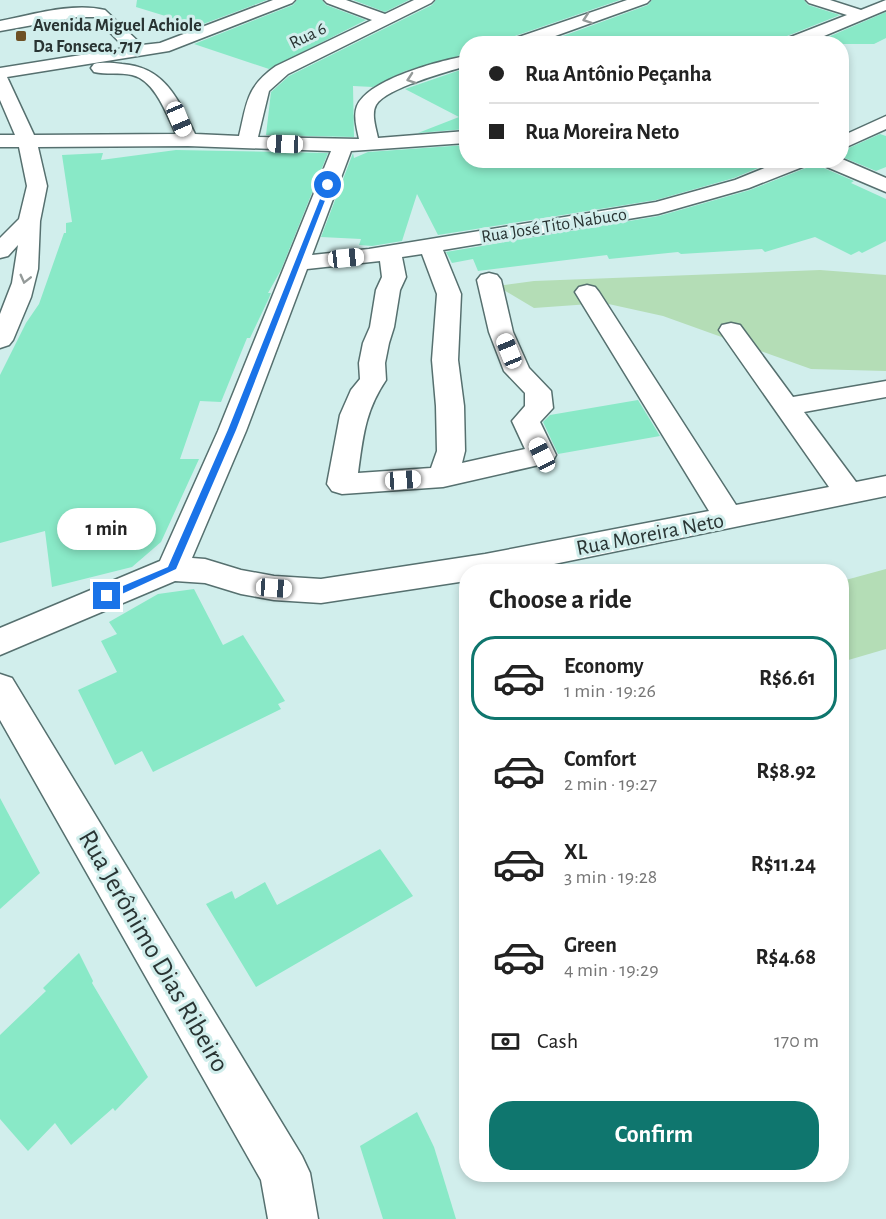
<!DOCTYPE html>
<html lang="en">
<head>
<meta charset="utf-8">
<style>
  body { margin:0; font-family:"Alegreya Sans",sans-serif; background:#f6f6f6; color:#222; height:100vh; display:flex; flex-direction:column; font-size:22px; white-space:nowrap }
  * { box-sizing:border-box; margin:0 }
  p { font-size:20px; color:#767676 }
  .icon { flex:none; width:33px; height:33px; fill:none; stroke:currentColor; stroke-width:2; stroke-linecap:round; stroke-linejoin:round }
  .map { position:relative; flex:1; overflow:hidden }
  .sheet { position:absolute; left:459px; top:564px; width:390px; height:618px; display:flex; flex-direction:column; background:#fff; border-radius:24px; box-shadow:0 3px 9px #0003 }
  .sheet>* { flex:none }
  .guide { position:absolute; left:459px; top:36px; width:390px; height:132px; border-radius:24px; box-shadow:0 3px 9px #0003; display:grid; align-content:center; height:132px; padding:0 30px; background:#fff }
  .end { position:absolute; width:27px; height:27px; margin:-14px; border:8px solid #1a73e8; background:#fff; box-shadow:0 0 0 3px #fff }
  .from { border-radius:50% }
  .bubble { position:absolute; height:42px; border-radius:21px; background:#fff; box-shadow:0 3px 9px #0003; font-size:20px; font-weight:700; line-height:42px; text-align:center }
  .car { position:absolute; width:18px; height:36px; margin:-18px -9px; border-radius:8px; box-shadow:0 0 4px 2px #0007; background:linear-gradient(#fff 24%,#345 0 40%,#fff 0 76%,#345 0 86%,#fff 0) }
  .guide b { display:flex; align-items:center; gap:21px; height:57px; font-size:22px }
  .guide b+b { border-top:2px solid #e0e0e0 }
  .guide i { width:15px; height:15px; background:#222 }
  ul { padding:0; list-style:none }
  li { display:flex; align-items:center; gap:18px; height:84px; margin:0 12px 9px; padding:0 18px; border:3px solid transparent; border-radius:24px }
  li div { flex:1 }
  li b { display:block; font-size:22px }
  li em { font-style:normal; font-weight:700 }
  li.current { border-color:#0f766e }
  li>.icon { width:54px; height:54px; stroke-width:1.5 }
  h2 { padding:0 30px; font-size:27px; line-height:72px }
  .pay { display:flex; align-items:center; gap:15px; height:66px; padding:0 30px; font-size:22px }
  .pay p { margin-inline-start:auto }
  .primary-button { display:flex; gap:12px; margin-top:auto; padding:12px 30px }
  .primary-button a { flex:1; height:69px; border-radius:24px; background:#0f766e; color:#fff; font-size:24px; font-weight:700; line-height:69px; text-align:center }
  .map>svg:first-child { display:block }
  .green { fill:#b4ddb6 }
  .building { fill:#89e9c7 }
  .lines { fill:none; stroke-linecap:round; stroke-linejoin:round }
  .minor-casing { stroke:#56706f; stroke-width:3 }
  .minor { fill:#fff; fill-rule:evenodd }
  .oneway { stroke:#949a99 }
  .route { fill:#1a73e8 }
  .poi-dot { fill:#6e5125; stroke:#d1eeec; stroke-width:2 }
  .labels { text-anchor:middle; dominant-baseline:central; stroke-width:6; stroke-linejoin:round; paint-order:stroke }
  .far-poi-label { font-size:18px; font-weight:bold; fill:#293433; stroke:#d1eeec; text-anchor:start }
  .far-street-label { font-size:18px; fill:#293433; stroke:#d1eeec }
  .street-label { font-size:22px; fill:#293433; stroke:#d1eeec }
  .near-street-label { font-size:27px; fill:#293433; stroke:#d1eeec }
</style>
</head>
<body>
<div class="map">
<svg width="886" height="1219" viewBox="0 0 886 1219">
  <rect width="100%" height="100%" fill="#d1eeec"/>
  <g class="green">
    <polygon points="820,270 886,275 886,371 811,369 663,316 604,303 534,308 497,286 534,281"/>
    <polygon points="886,569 886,649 845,661 842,656 842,581"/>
  </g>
  <g class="building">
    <polygon points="137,0 267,0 198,26 136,7"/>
    <polygon points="297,0 322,0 326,5 366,20 269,69 194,44 293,5"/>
    <polygon points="353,0 409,0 385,12"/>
    <polygon points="436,0 620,0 509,38 506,44 466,44 466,54 405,71 373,87 353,86 354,137 266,135 271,92 289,76 432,5"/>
    <polygon points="652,0 804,0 808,5 840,15 782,38 779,44 541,44 648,5"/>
    <polygon points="886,12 886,38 874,44 812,44"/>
    <polygon points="466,68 466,129 418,133 459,117 405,89"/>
    <polygon points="880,134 886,136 886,167 876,171 842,157 842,151"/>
    <polygon points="466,145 466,160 777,160 734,178 656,200 438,235 417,194 402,241 372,246 359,245 361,239 321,237 353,153 354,158 368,152"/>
    <polygon points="176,150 328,153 281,270 268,293 271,293 269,298 250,338 247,338 221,402 200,401 180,459 199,459 161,542 132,567 52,587 45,531 0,543 0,375 26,323 39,304 64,233 66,233 66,223 72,222 62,155 103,153 101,160"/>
    <polygon points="815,161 819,166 854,181 851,183 886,199 886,241 862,253 859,251 851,255 815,237 765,252 762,249 681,254 678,252 609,259 607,255 478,271 473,259 452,263 446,252 659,216 750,190 811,166"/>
    <polygon points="638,400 660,436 558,454 543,422 550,415"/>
    <polygon points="194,589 223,645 243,635 285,701 278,704 281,709 153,772 142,751 115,765 78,690 117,672 101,641 117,634 109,622 158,594"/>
    <polygon points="0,798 40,873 0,909"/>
    <polygon points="380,849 413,896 256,987 206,904 232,891 235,899 265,882 277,905"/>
    <polygon points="79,953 93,981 92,983 148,1077 115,1111 113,1108 71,1145 55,1123 28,1151 0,1119 0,1035 46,991 43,988"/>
    <polygon points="417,1112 434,1147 456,1219 383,1219 360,1146"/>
  </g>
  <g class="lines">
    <defs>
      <g id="minor">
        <path d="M273,0H295L292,3L169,51L7,77L34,135L176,134C167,115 155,80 132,75C119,72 106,75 94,72L91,68L94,64C103,62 113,63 122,64C165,67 178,99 195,134L239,136C247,103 246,87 276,66L372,20L327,3L324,0H346L385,14L414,0H434L431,3L288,74L269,91L258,137L359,139C357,129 353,116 357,106C369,79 439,61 466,56V66C447,72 386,88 376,105C371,114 376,128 378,138L466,131V143L351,151L312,255L369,249L656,202L735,180L784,160H813L810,164L749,188L658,214L443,250L461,294L458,360L464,406L465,451L462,463L525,449L512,421L525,406V393L504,371L489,332L477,280L481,275L489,273L497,275L501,280L513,332L529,368L551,391L553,408L540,422L556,455L552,462L443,487L342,494L332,491L327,484L340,415L351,390L360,379L359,363L363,343L370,327L376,290L382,277L380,261L307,269L246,431L192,558L205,559L241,570L274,576L321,579L485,554L709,511L575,292L579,287L587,285L595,287L599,292L736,505L829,487L719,330L722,325L731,323L740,325L793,397L886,381V397L804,412L856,482L886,476V496L515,572H466V581L321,603L274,600L241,594L205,583L175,581L0,655V628L160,561L218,431L331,151L188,146L38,147L47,186L40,221L38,269L31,297L13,340L9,345L0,348V314L12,283L18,245L8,256L0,258V238L19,219L27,186L19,147H0V135H15L0,100V68L125,48L95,17H77L0,31V21C32,15 72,2 105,10L142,45L160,43ZM422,254L437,294L432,360L436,406L437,451L431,468L358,473C363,437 365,411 386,380L385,363L389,343L394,327L400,290L406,277L402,257Z"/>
        <polygon points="627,0 650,0 647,3 533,44 508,44 510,40"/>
        <polygon points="806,0 830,0 861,10 886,0 886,10 805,44 781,44 783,40 847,15 809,3"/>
        <polygon points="886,116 886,129 842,149 842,136"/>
        <polygon points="842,159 886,178 886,192 820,164 817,160"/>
        <polygon points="0,674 12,678 302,1156 310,1173 318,1219 268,1219 261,1180 0,720"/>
      </g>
    </defs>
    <use href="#minor" class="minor-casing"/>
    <use href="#minor" class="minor"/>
  </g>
  <defs><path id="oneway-chevron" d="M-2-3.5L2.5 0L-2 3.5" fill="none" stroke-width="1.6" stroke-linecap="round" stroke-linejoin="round" transform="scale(1.5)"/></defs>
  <g class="oneway">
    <use href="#oneway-chevron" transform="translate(587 19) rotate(161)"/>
    <use href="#oneway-chevron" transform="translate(411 79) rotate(161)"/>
    <use href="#oneway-chevron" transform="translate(25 279) rotate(104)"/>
  </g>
  <polygon class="route" points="326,184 331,185 236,430 176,569 111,599 104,599 104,594 168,567 228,430"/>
  <rect class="poi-dot" x="15" y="30" width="12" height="12" rx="3"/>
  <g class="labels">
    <g class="far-poi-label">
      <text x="33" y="26">Avenida Miguel Achiole<tspan x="33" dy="21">Da Fonseca, 717</tspan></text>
    </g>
    <g class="far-street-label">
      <text transform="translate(308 36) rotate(-26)">Rua 6</text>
      <text transform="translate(554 226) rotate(-9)">Rua José Tito Nabuco</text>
    </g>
    <g class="street-label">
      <text transform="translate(650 534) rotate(-11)">Rua Moreira Neto</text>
    </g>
    <g class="near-street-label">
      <text transform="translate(154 951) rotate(60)">Rua Jerônimo Dias Ribeiro</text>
    </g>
  </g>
</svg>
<i class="end from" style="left:328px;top:185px"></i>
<i class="end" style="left:107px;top:596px"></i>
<div class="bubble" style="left:57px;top:508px;width:99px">1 min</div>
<i class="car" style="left:179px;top:119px;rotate:157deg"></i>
<i class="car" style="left:285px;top:144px;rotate:272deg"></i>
<i class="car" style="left:346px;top:258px;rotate:84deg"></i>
<i class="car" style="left:509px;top:351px;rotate:338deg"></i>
<i class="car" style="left:542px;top:455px;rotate:334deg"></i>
<i class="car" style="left:403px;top:480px;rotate:86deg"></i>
<i class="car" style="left:274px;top:588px;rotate:94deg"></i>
<div class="guide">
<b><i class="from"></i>Rua Antônio Peçanha</b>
<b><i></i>Rua Moreira Neto</b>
</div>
<section class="sheet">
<h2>Choose a ride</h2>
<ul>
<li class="current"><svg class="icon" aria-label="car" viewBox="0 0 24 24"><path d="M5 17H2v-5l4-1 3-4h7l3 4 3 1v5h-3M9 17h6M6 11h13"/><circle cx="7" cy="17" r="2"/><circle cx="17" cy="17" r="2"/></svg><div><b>Economy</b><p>1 min · 19:26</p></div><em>R$6.61</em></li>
<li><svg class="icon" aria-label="car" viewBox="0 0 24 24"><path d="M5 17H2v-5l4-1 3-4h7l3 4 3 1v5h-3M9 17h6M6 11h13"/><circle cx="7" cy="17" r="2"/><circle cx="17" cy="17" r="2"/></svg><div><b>Comfort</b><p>2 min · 19:27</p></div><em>R$8.92</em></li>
<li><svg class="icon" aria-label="car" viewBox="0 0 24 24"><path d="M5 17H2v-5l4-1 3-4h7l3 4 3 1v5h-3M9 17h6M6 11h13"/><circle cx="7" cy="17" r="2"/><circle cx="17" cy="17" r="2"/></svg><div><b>XL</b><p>3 min · 19:28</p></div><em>R$11.24</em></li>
<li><svg class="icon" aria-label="car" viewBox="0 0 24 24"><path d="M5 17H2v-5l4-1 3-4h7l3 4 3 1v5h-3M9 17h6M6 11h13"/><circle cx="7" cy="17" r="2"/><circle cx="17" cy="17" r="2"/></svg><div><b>Green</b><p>4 min · 19:29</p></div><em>R$4.68</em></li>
</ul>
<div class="pay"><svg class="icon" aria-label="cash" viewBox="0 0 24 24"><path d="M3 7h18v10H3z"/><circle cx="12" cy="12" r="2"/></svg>Cash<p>170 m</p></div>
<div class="primary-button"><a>Confirm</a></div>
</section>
</div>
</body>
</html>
